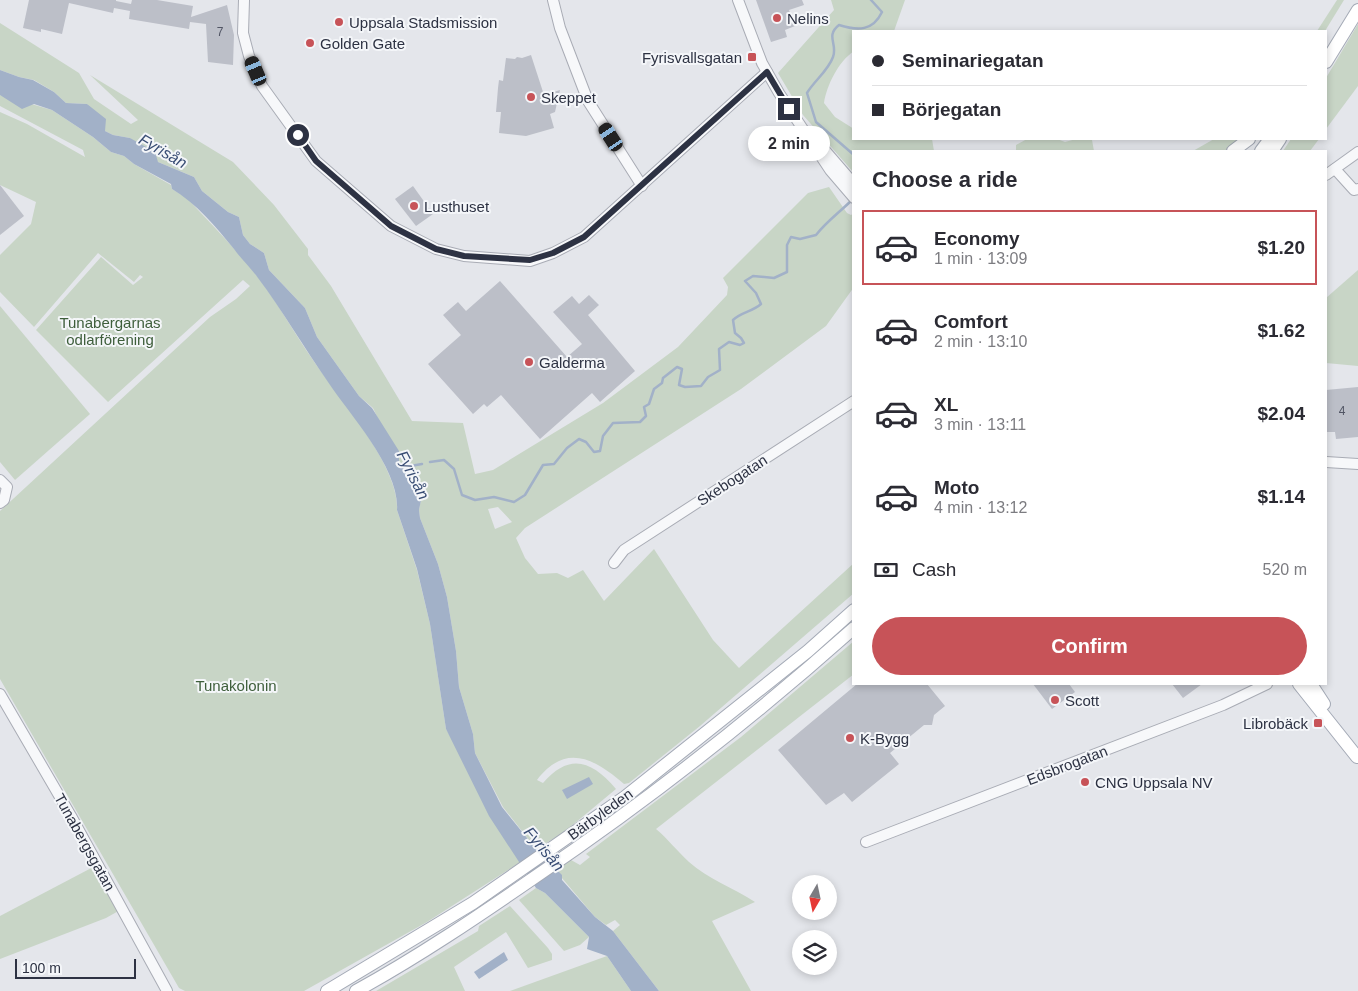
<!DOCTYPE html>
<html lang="en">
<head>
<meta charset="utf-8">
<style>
  body { margin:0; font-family:Arial,sans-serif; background:#f2f2f3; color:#2b2b33; height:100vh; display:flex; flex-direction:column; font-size:19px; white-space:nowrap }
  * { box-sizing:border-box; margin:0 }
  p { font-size:16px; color:#7c7c81 }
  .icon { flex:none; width:28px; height:28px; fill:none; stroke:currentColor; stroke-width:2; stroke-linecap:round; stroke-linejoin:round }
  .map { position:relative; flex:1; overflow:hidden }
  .side { position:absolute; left:852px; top:150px; width:475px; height:535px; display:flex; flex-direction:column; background:#fff; border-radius:0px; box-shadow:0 2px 8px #0003 }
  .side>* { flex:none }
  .top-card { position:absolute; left:852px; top:30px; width:475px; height:110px; border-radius:0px; box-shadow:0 2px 8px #0003; display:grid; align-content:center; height:110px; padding:0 20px; background:#fff }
  .needle { width:32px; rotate:189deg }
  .fabs { position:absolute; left:792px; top:875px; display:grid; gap:10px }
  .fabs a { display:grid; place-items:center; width:45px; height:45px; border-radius:50%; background:#fff; box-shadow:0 2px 8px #0003; font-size:25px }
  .scale { position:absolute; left:15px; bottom:12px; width:121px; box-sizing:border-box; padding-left:5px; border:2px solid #2d3243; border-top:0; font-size:14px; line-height:18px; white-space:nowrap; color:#2d3243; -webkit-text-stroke:4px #f4f6f9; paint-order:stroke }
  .end { position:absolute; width:22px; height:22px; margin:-11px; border:6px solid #2d3243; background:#fff; box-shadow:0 0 0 2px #fff }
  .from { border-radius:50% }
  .bubble { position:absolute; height:35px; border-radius:18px; background:#fff; box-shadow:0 2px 8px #0003; font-size:16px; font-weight:600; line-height:35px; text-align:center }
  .car { position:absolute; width:15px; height:30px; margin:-15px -8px; border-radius:6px; box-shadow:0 0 4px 1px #0007; background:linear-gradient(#222 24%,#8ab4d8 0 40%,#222 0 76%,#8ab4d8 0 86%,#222 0) }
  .top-card b { display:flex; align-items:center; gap:18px; height:48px; font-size:19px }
  .top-card b+b { border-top:1px solid #e1e1e2 }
  .top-card i { width:12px; height:12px; background:#2b2b33 }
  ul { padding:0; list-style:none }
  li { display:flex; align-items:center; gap:15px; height:75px; margin:0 10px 8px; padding:0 10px; border:2px solid transparent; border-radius:0px }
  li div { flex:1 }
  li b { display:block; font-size:19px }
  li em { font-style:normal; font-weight:600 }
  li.current { border-color:#c75358 }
  li>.icon { width:45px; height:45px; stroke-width:1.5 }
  h2 { padding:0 20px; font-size:22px; line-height:60px }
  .pay { display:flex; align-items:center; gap:12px; height:55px; padding:0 20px; font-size:19px }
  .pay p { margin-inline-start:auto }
  .action { display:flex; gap:10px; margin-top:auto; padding:10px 20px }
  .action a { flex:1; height:58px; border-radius:30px; background:#c75358; color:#fff; font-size:20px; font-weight:600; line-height:58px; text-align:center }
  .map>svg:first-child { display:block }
  .green { fill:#c8d5c6; fill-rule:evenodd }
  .water { fill:#a2b1c8 }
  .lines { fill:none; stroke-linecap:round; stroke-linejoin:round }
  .stream { stroke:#a2b1c8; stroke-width:2.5 }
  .building { fill:#bcbfc8 }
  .minor-casing { stroke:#a9acb5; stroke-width:12 }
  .major-casing { stroke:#a4aab6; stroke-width:14 }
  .minor { stroke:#f7f8fa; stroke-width:10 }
  .major { stroke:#fff; stroke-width:12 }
  .route { stroke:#2d3243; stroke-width:6 }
  .poi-dot { fill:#c75358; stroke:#f4f6f9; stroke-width:2 }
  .labels { text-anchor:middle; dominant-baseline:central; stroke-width:4; stroke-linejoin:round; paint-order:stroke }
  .number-label { font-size:12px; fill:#515564 }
  .poi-label { font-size:15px; fill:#2d3243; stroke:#f4f6f9; text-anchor:start }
  .park-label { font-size:15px; fill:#3e5e3b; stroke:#f4f6f9 }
  .street-label { font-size:15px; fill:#2d3243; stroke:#f4f6f9 }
  .water-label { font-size:16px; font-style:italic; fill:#394d74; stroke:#f4f6f9 }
</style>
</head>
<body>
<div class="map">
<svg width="1358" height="991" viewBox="0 0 1358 991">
  <rect width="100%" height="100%" fill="#e4e6eb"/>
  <g class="green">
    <path d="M831,0H905L894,31H854V51C838,62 827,85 824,103L835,117L854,129V139H932L934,151H854V173L803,115L778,73L834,10Z"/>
    <polygon points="1337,0 1344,0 1325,31 1317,31"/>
    <path d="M0,23L79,73L94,99L131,124L138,120L90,75L233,162L274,205L308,249V255L331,286L412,421L463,423L475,474L493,470L603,403L678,347L727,295L728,287L723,278L808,193L829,187L847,213L851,215L854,213V287L826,326L741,389L525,528L516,538L525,558L538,574L557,573L568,578L583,570L604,601L654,549L713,640L739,668L854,563V593L700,726L629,783L624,784C594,758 565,743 537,780L543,783C570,752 592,761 616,789L563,833L536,849L503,807L475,753L473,734L459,687L456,651L447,597L438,564L420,518L419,510L421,499L398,461L373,408L359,396L317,337L305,308L269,270L264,253L250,244L243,235L239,217L228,212L202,191L194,177L158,162L130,138L113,135L105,131L87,104L66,103L54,92L34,80L19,77L0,70ZM498,507L512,522L495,529L488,509Z"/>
    <polygon points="1358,24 1358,86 1326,129 1326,78"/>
    <path d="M0,95L52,110L93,137L111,152L124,156L134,164L171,185L172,189L187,198C211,224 236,249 258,277C278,303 294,333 313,360C337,396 400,466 397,510L417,570L430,624L446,729L522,861L427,922L304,991H185L179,988L0,679V511L210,317L236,299L250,286L243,280L108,402L36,330L101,257L133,285L143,277L140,275L134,282L98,253L34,327L0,292V255L31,224L36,202L0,185V112L27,124L85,157L83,150L0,106Z"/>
    <polygon points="1027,139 1057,139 1065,142 1076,139 1092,140 1094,151 1016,151 1016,145"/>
    <polygon points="1214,139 1241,139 1227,151 1193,151"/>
    <polygon points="1291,139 1319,139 1310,151 1283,151"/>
    <polygon points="1358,270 1358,366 1326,363 1326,298"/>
    <polygon points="0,306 90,414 15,480 0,462"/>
    <path d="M854,641V674L656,829C668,839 677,851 689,862C708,879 734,888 755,902L712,921L751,991H659L613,931L620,925L615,920L606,925L595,917L556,871L571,860L580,865L590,857L586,854L741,737Z"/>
    <polygon points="97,865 122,909 106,918 0,959 0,916"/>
    <polygon points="536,888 545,893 589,937 580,945 564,951 519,900"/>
    <polygon points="510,906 548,948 552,954 552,960 528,968 506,932 454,967 465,991 376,991 478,931 479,926"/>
    <polygon points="607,956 631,991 510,991"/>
  </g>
  <g class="water">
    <path d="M0,70L19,77L33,80L54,92L66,103L87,104L106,119L105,131L113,135L130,138L155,152L158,162L194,177L202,191L228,212L239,217L243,235L250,244L264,253L269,270L305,308L317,337L359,396L372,408L399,451V461L421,500L419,510L420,518L438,564L447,597L456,651L459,687L473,734L475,753L502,807L536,849L562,875V880L595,917L613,931L659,991H631L607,956L587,949L589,937L545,893L536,888L489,816L446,729L430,624L417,569L397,510C400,469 350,415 328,382C304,348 283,311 258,278C251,268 241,259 234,249C216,227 196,203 172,189L171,184L134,164L124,156L111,152L93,137L52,110L34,104L22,109L0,95Z"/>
    <polygon points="589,777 593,784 567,799 562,790"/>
    <polygon points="504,952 508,960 479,979 474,972"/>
  </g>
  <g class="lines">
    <g class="stream">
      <path d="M854,155L816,122L807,93C814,81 828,71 833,57C838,44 825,36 839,25C858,31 873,31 882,12L871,0"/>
      <path d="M430,462L444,460L454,469L462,495L475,500L494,497L514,502L525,495L543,465L554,464L567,448L579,439L586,442L594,452L600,451L603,436L613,423L640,422L646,416L644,407L649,404L654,389L662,383L663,378L677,367L682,369L679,385L685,387L701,386L708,377L720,370L719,349L729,342L740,345L744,343L741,338L735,333L733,320C741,312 752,312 761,304L756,293L745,281L753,276L774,278L787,272V245L791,237L800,239L816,235C827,221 840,212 853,199"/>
      <polyline points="399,468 422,464"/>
    </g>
  </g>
  <g class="building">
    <polygon points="29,0 116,0 116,1 131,4 132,0 157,0 193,6 191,17 227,5 234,35 233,65 208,62 206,24 190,22 189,29 129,19 130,11 114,8 113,13 69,3 62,34 41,29 41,32 23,28"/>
    <polygon points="756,0 802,0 804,5 789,10 795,26 785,30 787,37 771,42"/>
    <polygon points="531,55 544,95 560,90 555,112 550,114 554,128 526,136 499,133 501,112 496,112 498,88 499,80 503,81 506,58 515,59 517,57 522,58"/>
    <polygon points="0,185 24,216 0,235"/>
    <polygon points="413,186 433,214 416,226 395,199"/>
    <polygon points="500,281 567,357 582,344 553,312 572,296 579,304 589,295 599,305 588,315 635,371 600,402 592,393 540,439 501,395 487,407 484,404 473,414 428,364 461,335 443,315 458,302 466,311"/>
    <polygon points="1358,387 1358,437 1336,439 1335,432 1326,432 1326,390"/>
    <polygon points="857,684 927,684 945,706 934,715 932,725 924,725 890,753 899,764 852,802 844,793 826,805 778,750"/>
    <polygon points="1033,684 1069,684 1075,692 1052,709"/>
    <polygon points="1172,684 1202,684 1183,698"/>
  </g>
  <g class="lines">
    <defs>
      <g id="minor">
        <polyline points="244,0 243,33 249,56 262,86 316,161 391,226 436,249 464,256 530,261 553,253 584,237 767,72"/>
        <polyline points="553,0 560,28 588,101 642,186"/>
        <polyline points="738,0 762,63 779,93 830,170 854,198"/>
        <polyline points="822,147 854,184"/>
        <polyline points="1335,169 1354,190 1358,189"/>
        <polyline points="1326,175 1358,152"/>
        <polyline points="1326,462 1358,464"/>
        <polyline points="0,480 7,487 4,500 0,503"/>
        <polyline points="614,563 624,550 854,401"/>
        <polyline points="0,694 71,816 167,991"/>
        <polyline points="866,842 1223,705 1267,684"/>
      </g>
      <g id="major">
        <polyline points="1326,62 1358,10"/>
        <polyline points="1233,151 1249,139"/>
        <polyline points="1261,151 1270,139"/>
        <polyline points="1272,151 1280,139"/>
        <polyline points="1299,684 1357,757"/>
        <polyline points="1311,684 1324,704"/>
        <polyline points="327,991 473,903 625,797 808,651 854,610"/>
        <path d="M356,991C418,957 477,917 535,877C647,801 753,718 854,628"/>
      </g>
    </defs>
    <use href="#minor" class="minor-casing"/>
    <use href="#major" class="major-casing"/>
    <use href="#minor" class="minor"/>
    <use href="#major" class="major"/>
  </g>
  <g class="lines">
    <polyline class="route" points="298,135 316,161 391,226 436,249 464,256 530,260 553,253 584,237 767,72 789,109"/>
  </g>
  <g class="poi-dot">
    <circle cx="777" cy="18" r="5"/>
    <circle cx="339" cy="22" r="5"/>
    <circle cx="310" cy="43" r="5"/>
    <rect x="747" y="52" width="10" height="10" rx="2.5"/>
    <circle cx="531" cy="97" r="5"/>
    <circle cx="414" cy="206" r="5"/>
    <circle cx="529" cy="362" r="5"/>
    <circle cx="1055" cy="700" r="5"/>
    <rect x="1313" y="718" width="10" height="10" rx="2.5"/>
    <circle cx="850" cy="738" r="5"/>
    <circle cx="1085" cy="782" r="5"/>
  </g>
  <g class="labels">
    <g class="number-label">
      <text x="220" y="32">7</text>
      <text x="1342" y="411">4</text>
    </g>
    <g class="poi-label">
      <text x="787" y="18">Nelins</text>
      <text x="349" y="22">Uppsala Stadsmission</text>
      <text x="320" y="43">Golden Gate</text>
      <text x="742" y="57" text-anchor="end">Fyrisvallsgatan</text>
      <text x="541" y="97">Skeppet</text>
      <text x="424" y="206">Lusthuset</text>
      <text x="539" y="362">Galderma</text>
      <text x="1065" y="700">Scott</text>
      <text x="1308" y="723" text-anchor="end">Librobäck</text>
      <text x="860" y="738">K-Bygg</text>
      <text x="1095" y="782">CNG Uppsala NV</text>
    </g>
    <g class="park-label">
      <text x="110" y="322">Tunabergarnas<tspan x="110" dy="17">odlarförening</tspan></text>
      <text x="236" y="685">Tunakolonin</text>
    </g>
    <g class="street-label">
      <text transform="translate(732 480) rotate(-33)">Skebogatan</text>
      <text transform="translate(1067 765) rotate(-21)">Edsbrogatan</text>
      <text transform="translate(600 814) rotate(-36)">Bärbyleden</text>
      <text transform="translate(85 842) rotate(61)">Tunabergsgatan</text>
    </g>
    <g class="water-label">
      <text transform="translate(163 151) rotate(30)">Fyrisån</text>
      <text transform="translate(413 475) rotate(63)">Fyrisån</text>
      <text transform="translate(544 849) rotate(50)">Fyrisån</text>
    </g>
  </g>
</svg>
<div class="fabs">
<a><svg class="needle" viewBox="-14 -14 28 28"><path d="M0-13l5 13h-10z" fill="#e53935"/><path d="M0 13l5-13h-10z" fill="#7c7c81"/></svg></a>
<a><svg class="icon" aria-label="layers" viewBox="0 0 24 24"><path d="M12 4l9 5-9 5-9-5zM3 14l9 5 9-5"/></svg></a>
</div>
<div class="scale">100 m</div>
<i class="end from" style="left:298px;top:135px"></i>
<i class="end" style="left:789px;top:109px"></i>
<div class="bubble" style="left:748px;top:126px;width:82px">2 min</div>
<i class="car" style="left:256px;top:71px;rotate:337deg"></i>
<i class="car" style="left:611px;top:137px;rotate:327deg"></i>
<div class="top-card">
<b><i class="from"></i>Seminariegatan</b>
<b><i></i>Börjegatan</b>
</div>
<section class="side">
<h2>Choose a ride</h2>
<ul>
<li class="current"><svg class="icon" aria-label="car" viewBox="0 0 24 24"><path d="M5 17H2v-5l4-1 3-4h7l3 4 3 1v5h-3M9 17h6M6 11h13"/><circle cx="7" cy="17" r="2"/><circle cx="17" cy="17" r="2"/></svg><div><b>Economy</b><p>1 min · 13:09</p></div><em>$1.20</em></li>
<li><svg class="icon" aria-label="car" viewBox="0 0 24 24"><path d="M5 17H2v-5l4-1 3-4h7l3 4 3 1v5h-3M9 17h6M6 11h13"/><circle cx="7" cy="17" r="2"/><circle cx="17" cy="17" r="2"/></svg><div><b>Comfort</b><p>2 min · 13:10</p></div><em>$1.62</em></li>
<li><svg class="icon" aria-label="car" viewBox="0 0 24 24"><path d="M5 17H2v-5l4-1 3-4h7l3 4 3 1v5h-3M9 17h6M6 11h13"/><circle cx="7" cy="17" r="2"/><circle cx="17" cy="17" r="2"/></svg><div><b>XL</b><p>3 min · 13:11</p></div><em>$2.04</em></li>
<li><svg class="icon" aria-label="car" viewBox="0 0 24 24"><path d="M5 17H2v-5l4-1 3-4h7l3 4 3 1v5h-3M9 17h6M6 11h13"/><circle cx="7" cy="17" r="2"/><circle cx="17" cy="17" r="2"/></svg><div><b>Moto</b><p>4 min · 13:12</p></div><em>$1.14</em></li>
</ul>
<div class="pay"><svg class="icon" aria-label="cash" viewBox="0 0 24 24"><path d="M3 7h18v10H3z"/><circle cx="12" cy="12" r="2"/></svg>Cash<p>520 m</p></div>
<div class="action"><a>Confirm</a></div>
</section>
</div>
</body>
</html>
